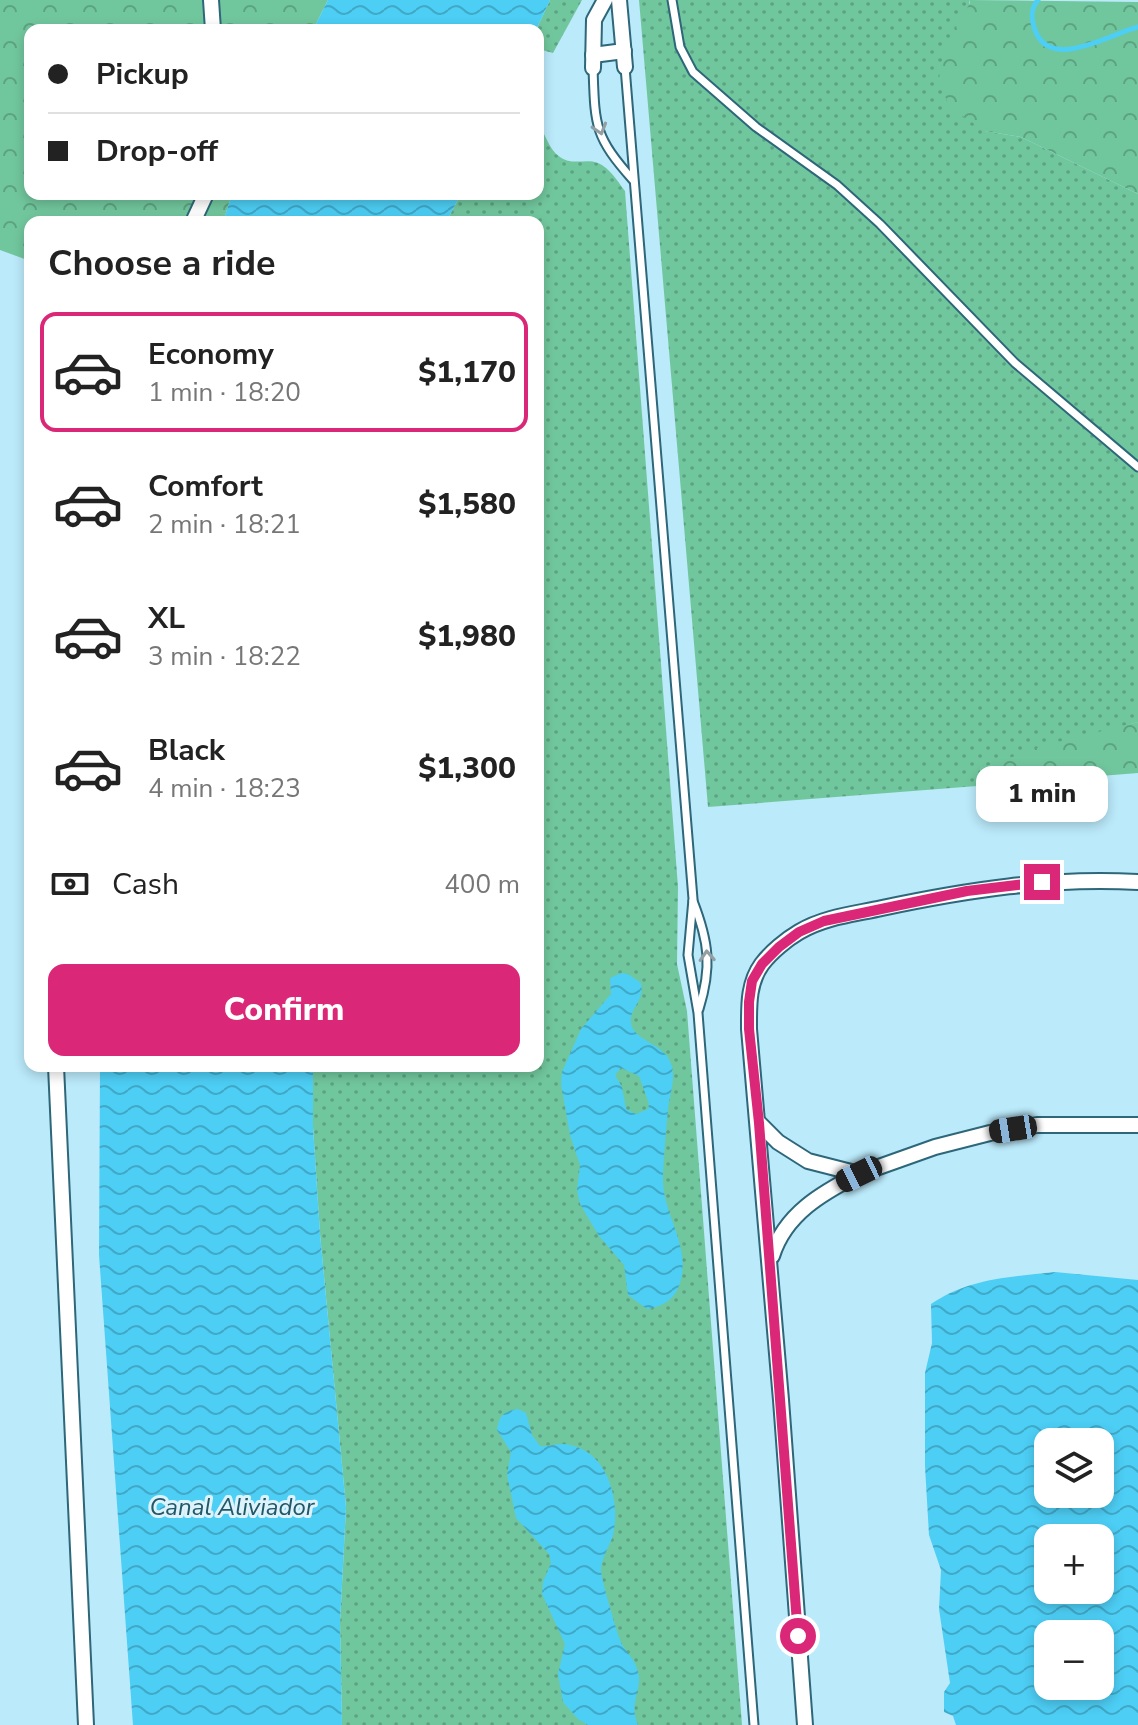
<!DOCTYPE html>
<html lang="en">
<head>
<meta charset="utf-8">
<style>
  body { margin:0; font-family:"Nunito Sans",sans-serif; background:#f6f6f6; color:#222; height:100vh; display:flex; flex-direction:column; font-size:30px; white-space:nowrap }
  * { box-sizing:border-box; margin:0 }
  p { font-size:26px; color:#767676 }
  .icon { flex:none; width:44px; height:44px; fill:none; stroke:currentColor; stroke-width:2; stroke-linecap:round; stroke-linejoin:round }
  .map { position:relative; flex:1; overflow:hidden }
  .panel { position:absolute; left:24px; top:216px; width:520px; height:856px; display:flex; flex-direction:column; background:#fff; border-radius:16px; box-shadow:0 4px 12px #0003 }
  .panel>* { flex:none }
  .guide { position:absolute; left:24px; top:24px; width:520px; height:176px; border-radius:16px; box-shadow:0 4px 12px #0003; display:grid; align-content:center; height:176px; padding:0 24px; background:#fff }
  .tools { position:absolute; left:1034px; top:1428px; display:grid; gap:16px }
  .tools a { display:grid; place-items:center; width:80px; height:80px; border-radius:16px; background:#fff; box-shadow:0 4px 12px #0003; font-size:40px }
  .end { position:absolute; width:36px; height:36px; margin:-18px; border:10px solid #db2777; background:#fff; box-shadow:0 0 0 4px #fff }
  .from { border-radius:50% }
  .bubble { position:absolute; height:56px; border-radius:16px; background:#fff; box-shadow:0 4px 12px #0003; font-size:26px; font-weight:800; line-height:56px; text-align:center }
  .car { position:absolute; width:24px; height:48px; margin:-24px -12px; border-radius:10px; box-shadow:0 0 6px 2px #0007; background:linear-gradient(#222 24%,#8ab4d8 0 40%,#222 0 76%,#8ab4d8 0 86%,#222 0) }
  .guide b { display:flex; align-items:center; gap:28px; height:76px; font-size:30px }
  .guide b+b { border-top:2px solid #e0e0e0 }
  .guide i { width:20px; height:20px; background:#222 }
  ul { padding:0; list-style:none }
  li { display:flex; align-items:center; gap:24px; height:120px; margin:0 16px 12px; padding:0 8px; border:4px solid transparent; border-radius:16px }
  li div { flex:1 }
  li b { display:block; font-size:30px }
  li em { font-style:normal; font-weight:800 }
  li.selected { border-color:#db2777 }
  li>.icon { width:72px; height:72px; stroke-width:1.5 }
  h2 { padding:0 24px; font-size:36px; line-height:96px }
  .pay { display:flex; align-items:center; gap:20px; height:88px; padding:0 24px; font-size:30px }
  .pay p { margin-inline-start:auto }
  .action { display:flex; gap:16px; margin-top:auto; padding:16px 24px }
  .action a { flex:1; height:92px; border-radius:16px; background:#db2777; color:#fff; font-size:32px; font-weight:800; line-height:92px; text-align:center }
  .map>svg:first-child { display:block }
  .grass { fill:url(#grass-dots) }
  .forest { fill:url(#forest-crowns) }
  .water { fill:url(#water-waves); fill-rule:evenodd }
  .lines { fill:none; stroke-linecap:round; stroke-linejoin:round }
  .stream { stroke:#4dcef5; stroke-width:5 }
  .service-casing { stroke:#2d6779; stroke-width:11 }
  .minor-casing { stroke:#2d6779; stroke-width:18 }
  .service { stroke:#fff; stroke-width:7 }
  .minor { stroke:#fff; stroke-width:14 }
  .oneway { stroke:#939fa3 }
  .route { stroke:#db2777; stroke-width:10 }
  .labels { text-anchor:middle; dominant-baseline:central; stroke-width:6; stroke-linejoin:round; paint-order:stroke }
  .water-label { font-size:24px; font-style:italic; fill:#225767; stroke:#dcf3fb }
</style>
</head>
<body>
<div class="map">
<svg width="1138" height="1725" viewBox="0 0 1138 1725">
  <defs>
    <pattern id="grass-dots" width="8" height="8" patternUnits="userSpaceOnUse" patternTransform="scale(2)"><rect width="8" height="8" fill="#71c79d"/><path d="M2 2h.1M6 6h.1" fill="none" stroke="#5da382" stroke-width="1.8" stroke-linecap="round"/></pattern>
    <pattern id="forest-crowns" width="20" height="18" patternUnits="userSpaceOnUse" patternTransform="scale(2)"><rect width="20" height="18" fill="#71c79d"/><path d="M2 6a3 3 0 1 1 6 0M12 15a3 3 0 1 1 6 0" fill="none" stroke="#5da382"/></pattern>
    <pattern id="water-waves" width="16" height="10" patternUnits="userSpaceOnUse" patternTransform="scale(2)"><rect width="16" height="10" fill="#4dcef5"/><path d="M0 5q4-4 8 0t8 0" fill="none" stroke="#40a9c8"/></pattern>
  </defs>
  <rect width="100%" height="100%" fill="#bbeafb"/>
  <g class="grass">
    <polygon points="550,0 582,0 553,53 542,50 538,59 538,30 536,30"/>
    <polygon points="639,0 969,0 985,131 1021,137 1138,194 1138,722 981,768 977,786 708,807"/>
    <path d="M538,125C547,135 548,149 560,157C572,166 586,158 598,163C610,168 618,182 625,191L678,887L677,964L687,1011L742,1725H342L340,1623L346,1507L320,1234L313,1127V1066H538V222H446L461,194H538Z"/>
  </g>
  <g class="forest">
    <polygon points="0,0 328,0 313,30 30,30 30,194 232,194 223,222 30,222 30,261 0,250"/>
    <polygon points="969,0 1138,2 1138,194 1021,137 985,131 949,107 939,79 944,48 970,3"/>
    <polygon points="1138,722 1138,773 977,786 981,768 1046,745"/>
  </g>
  <g class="water">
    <polygon points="328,0 550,0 536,30 313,30"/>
    <polygon points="232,194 461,194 446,222 223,222"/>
    <path d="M621,973L628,974L641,983C645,1002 629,1007 631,1023C633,1040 663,1044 670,1061C677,1076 670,1093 668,1109C666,1133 663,1160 663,1183C665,1217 689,1244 681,1279C677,1298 665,1306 647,1309L628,1295L624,1265L599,1236L580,1204L577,1190L580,1165L570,1135L561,1084L562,1072L581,1029L611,994L610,978ZM621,1068L639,1076L649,1104L648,1109L636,1114L626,1109L622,1087L615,1075Z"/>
    <polygon points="100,1066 313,1066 313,1127 320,1234 346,1507 340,1623 342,1725 133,1725 99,1255"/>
    <path d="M1055,1272L1138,1280V1725H956L953,1716L944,1712V1692L950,1683L939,1609L941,1570L929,1535L925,1466V1373L932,1343L931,1304C969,1278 1010,1277 1055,1272ZM1048,1442H1100V1494H1048ZM1100,1538V1590H1048V1538ZM1100,1634V1686H1048V1634Z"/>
    <path d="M518,1409L526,1413L532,1435L540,1446C550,1447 560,1442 570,1445C608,1452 621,1502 613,1535C610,1546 601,1558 601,1570C600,1575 619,1641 623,1646C629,1655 635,1660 638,1672C643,1690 628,1703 638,1725H588L578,1719L563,1702L558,1674L565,1644L542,1594L543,1582L551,1563L549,1554L516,1518L507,1475L511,1452L497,1430C499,1416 503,1411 518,1409Z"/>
  </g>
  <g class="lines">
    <path class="stream" d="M1038,0C1030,9 1031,19 1035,30C1050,72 1110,34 1138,27"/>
    <defs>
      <g id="service">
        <polyline points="672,0 680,47 693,72 756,127 837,185 880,224 1015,363 1138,467"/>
        <polyline points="625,67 693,899 688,955 698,1013 754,1725"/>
        <path d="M593,68C595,126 594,136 633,180"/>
        <path d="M693,901C709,942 712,967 699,1009"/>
      </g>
      <g id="minor">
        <polyline points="211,0 213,30"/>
        <polyline points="619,0 625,67"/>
        <polyline points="593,55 624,51"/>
        <polyline points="593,68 594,20 605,0"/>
        <polyline points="193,222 206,194"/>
        <polyline points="56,1066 86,1725"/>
        <polyline points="759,1123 778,1142 808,1161 859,1174 935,1147 990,1133 1037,1125 1138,1125"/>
        <path d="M772,1256C785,1214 822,1193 859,1174"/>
        <path d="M805,1725L781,1400L749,1029C749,1006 748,983 762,964C771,952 787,939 799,932C824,917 855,914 882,908C967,890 1050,877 1138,882"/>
      </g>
    </defs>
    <use href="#service" class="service-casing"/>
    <use href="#minor" class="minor-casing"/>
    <use href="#service" class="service"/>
    <use href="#minor" class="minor"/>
  </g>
  <defs><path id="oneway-chevron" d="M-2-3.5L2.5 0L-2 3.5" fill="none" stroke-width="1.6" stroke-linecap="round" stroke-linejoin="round" transform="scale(2)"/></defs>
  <g class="oneway">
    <use href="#oneway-chevron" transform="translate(600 129) rotate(73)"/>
    <use href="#oneway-chevron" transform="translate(707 956) rotate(-93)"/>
  </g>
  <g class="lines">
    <polyline class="route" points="798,1636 759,1123 749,1029 749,1002 752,981 762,964 779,947 799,932 824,921 967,891 1042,882"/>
  </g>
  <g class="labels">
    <g class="water-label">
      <text x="232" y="1507">Canal Aliviador</text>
    </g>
  </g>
</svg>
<div class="tools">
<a><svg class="icon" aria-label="layers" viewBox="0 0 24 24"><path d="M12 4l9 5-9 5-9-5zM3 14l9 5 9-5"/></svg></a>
<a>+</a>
<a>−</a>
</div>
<i class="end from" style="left:798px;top:1636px"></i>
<i class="end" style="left:1042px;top:882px"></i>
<div class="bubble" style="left:976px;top:766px;width:132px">1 min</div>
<i class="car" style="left:1013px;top:1129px;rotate:261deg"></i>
<i class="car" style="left:859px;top:1174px;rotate:244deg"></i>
<div class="guide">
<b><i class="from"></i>Pickup</b>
<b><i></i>Drop-off</b>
</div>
<section class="panel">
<h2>Choose a ride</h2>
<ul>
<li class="selected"><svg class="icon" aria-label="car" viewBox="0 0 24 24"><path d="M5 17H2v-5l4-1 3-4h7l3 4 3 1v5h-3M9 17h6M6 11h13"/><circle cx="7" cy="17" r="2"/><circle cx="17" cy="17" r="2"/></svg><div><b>Economy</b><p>1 min · 18:20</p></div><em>$1,170</em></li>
<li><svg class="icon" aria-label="car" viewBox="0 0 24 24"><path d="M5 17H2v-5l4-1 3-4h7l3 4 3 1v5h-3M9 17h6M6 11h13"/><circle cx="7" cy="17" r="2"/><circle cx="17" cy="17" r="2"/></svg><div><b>Comfort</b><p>2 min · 18:21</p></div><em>$1,580</em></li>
<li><svg class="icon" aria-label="car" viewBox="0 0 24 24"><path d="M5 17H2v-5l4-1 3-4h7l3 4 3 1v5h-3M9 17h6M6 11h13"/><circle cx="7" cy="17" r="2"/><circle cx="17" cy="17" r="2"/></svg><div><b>XL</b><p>3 min · 18:22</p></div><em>$1,980</em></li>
<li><svg class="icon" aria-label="car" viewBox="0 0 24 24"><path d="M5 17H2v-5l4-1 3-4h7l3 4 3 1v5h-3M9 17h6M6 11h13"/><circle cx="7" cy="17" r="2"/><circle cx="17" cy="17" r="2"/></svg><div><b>Black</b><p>4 min · 18:23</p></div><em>$1,300</em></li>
</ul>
<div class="pay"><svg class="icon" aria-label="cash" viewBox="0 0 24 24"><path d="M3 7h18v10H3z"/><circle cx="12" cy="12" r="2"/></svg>Cash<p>400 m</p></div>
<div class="action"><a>Confirm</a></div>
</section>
</div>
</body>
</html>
